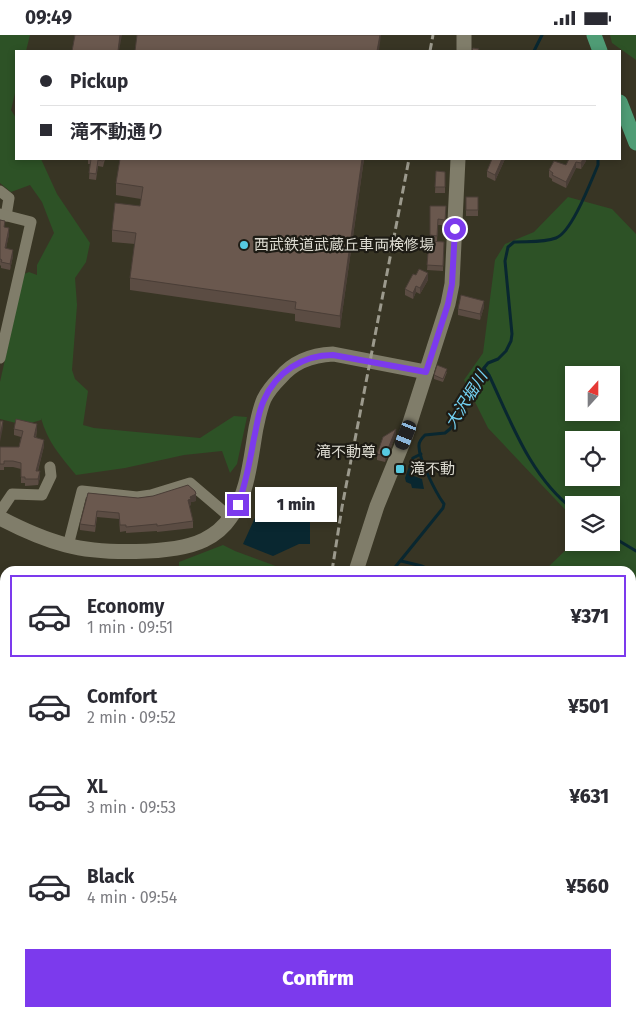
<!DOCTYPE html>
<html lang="en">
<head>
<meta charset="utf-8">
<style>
  body { margin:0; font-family:"Fira Sans","Noto Sans JP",sans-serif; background:#f2f2f3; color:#2b2b33; height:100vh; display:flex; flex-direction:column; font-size:19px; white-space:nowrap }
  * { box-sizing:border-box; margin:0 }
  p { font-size:16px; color:#7c7c81 }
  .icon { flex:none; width:28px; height:28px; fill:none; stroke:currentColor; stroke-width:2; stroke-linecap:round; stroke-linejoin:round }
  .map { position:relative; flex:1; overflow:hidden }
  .sheet { position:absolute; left:0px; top:531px; width:636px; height:451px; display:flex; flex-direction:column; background:#fff; border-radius:15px 15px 0 0; box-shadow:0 2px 8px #0003 }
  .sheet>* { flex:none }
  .banner { position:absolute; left:15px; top:15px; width:606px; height:110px; border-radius:0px; box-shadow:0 2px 8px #0003; display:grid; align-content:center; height:110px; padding:0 25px; background:#fff }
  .needle { width:32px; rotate:21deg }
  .buttons { position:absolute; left:565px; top:331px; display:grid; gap:10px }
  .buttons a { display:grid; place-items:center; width:55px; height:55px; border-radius:0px; background:#fff; box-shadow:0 2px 8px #0003; font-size:25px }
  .end { position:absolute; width:22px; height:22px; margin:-11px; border:6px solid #7c3aed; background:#fff; box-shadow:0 0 0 2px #fff }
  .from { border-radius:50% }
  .bubble { position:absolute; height:35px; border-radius:0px; background:#fff; box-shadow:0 2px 8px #0003; font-size:16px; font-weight:800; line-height:35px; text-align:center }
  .car { position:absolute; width:15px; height:30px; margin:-15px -8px; border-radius:6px; box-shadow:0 0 4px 1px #0007; background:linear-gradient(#222 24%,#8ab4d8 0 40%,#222 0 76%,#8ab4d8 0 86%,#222 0) }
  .banner b { display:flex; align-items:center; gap:18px; height:48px; font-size:19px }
  .banner b+b { border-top:1px solid #e1e1e2 }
  .banner i { width:12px; height:12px; background:#2b2b33 }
  ul { padding:9px 0 0; list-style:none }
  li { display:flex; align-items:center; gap:15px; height:82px; margin:0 10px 8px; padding:0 15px; border:2px solid transparent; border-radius:0px }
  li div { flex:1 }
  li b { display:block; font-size:19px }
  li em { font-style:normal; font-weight:800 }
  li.current { border-color:#7c3aed }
  li>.icon { width:45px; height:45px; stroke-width:1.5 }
  .cta { display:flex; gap:10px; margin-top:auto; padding:10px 25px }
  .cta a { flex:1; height:58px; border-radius:0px; background:#7c3aed; color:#fff; font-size:20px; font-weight:800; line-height:58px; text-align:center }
  .status { display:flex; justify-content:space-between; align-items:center; height:35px; padding:0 25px; background:#fff; direction:ltr }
  .status svg { height:14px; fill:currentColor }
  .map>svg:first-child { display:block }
  .green { fill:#2d5226; fill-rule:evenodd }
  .water { fill:#092730 }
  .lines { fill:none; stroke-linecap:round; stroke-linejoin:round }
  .stream { stroke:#092730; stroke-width:3 }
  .street { stroke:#807d6a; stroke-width:11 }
  .secondary { stroke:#807d6a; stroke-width:15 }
  .highway { stroke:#4f9c75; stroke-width:15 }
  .rail { stroke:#9c9a8d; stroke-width:3; stroke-dasharray:8 4; stroke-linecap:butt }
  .wall { fill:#5b4c43 }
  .shaded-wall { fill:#4a3e37 }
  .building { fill:#6a584e; stroke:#4a3e37 }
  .route { stroke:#7c3aed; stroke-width:6 }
  .poi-dot { fill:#56c9e0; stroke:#1e1c15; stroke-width:2 }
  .labels { text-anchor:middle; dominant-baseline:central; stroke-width:4.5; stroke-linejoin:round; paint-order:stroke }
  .poi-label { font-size:15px; fill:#dddbd1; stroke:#1e1c15; text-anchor:start }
  .water-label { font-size:16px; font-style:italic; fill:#74d3f5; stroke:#1e1c15 }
</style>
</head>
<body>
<div class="status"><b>09:49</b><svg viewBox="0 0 49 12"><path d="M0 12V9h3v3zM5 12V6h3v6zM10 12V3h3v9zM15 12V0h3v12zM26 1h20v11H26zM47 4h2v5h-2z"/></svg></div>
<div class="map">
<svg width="636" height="982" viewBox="0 0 636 982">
  <rect width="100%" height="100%" fill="#383524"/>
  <g class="green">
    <path d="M0,0H30L26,16H16V54L11,75L16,83V124H41L57,159L90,208L86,227L75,243L77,270L72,335L75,344L88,356L83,390L94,393L200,403L234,381L247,382L237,429L230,438L222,416L184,420L125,433L76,440C61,422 47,406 41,383V385L24,390L0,384V347L24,239L29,237L37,240V230L54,198L42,167L30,150L11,157L0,148Z"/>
    <polygon points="610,0 636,0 636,25 612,8"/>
    <path d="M568,162L612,174L636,199V982H408L406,978H631V536H544L574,507L611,508V470H574V484L488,393L464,345L483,318L495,225L505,209L534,197ZM574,340H611V378H574ZM574,405H611V442H574Z"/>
    <polygon points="223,510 235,516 289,536 179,536 179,527"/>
    <polygon points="0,759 5,760 5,978 100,978 99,982 0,982"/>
  </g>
  <g class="water">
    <polygon points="412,422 416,428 416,433 420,435 419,438 414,439 414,441 422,444 424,454 412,453 411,449 406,447 405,443"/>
    <polygon points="263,465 282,474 310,476 310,509 299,509 273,521 243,509"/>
  </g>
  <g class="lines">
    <g class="stream">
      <polyline points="534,16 542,0"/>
      <path d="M484,333L489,340C511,387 531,443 574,475"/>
      <polyline points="413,423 421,419"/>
      <polyline points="611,501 636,516"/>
      <polyline points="401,526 422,531 433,536"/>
      <path d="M392,536L443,473L444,469C436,458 418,423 419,410C419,406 422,403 425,400L445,398L450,394L470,364L484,333L488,328L498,324L506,316L511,306L512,299L505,226L508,212L514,207C527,206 543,208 556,203C572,197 591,146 598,130V124"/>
      <polyline points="631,685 636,686"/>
      <polyline points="631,695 636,696"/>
      <polyline points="275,982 277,978"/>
    </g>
    <g class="street">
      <polyline points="0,156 9,163 6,181"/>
      <polyline points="0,179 31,187 0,323"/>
      <polyline points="0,477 12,459 42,460 51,441 50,432"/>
      <polyline points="68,511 82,456 137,462 151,460 190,448 231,483"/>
      <polyline points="0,571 5,575"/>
      <polyline points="0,647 5,648"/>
      <polyline points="0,699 5,700"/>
      <polyline points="0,752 5,753"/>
    </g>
    <g class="secondary">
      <polyline points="464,16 464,0"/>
      <path d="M0,483C21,494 43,504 66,510C99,519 173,520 204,505C214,500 224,492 230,483C248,461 251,420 256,393C258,384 260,373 264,364C268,356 274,349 280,343C294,326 312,320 333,319L426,337"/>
      <polyline points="356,536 377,471 406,400 448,269 452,249 458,124"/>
      <polyline points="406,978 408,982"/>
    </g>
    <g class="highway">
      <polyline points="594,0 600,16"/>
      <polyline points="620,67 636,108"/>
    </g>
    <g class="rail">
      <polyline points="430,16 433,0"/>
      <polyline points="332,536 342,472 409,124"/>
      <polyline points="264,982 266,978"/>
    </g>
  </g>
  <g class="wall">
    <polygon points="88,124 105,124 103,132 98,131 96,145 89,144 90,129 88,129"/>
    <polygon points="364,124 340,293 295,286 295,279 130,255 130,243 135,209 112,207 112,195 140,171 141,164 116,160 116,148"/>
    <polygon points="505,124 495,146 487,142 487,136"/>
    <polygon points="586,124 586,126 581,134 576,133 566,153 552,146 552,144 549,142 549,135"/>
    <polygon points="436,136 445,137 445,158 435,158"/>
    <rect x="466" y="162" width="12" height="19"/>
    <polygon points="430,171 446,171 445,190 438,190 437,206 444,207 443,236 427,235 430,206"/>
    <polygon points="0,185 9,199 6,213 13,221 10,235 1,233 1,231 0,230"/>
    <polygon points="416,240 428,245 420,259 416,257 413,264 405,260 405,254"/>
    <polygon points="484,272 480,285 458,280 458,274"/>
    <polygon points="447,337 443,347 434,344 434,340"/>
    <polygon points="14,394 37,395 36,403 44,411 38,436 40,442 38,450 25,451 25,448 21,448 21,434 13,432 4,432 4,435 0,435 0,412 19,412 21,402 14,400"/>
    <polygon points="396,400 385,427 377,425 377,419"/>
    <polygon points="88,458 138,463 153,461 196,466 191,467 191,470 189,471 193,486 193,493 157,497 157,496 126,498 126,496 120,497 119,484 97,482 95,497 80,495 80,489"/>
    <polygon points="0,581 3,586 5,587 5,636 0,635"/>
    <polygon points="0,649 5,650 5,693 0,692"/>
    <polygon points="0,700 5,701 5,740 0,739"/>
  </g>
  <g class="shaded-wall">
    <polygon points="120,0 122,0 119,16 118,16"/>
    <polygon points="380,0 381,0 379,16 377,16"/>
    <polygon points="362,124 364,124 340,293 340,281"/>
    <polygon points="502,124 505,124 495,146 495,140"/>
    <polygon points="583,124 586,124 586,126 581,134 581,128"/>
    <polygon points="576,127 576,133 566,153 566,147"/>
    <polygon points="9,193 9,199 5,219 5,213"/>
    <polygon points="13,215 13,221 10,235 10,229"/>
    <polygon points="428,238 428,245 420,259 420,253"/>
    <polygon points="416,251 416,257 413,264 413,258"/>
    <polygon points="484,266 484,272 480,285 480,279"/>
    <polygon points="3,386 3,392 0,407 0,401"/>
    <polygon points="37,389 37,395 34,409 34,402"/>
    <polygon points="396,394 396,400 385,427 385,421"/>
    <polygon points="44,405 44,411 36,442 36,436"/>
    <polygon points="40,436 40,442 38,450 38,444"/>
    <polygon points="196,459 196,466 191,467 191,470 188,471 188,465 190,462"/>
    <polygon points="186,978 189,978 188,982 185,982"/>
  </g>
  <g class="building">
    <polygon points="75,0 120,0 118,16 72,16"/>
    <polygon points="137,0 380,0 377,16 135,16"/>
    <polygon points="473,13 479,14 478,16 472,16"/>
    <polygon points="91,124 104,124 103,126 98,125 96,139 89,138"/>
    <polygon points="120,124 362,124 340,281 295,274 296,267 130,243 136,198 112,195 115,168 140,171 143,152 116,148"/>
    <polygon points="492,124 502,124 495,140 487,136"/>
    <polygon points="569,124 583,124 581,128 576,127 566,147 552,140 553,138 549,135 554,126 566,130"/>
    <polygon points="436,136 445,137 445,152 435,152"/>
    <rect x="466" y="162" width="12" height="13"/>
    <polygon points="430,171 446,171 445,185 438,184 437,201 430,200"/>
    <polygon points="0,185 5,186 4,192 9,193 5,213 13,215 10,229 1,227 2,225 0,224"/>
    <polygon points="429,206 444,207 443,231 427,230"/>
    <polygon points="419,234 428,238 420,253 416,251 413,258 405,254 413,239 416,240"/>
    <polygon points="461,260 484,266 480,279 458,274"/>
    <polygon points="437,330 447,334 443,344 434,340"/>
    <polygon points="16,384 37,389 34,402 44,405 36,436 40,436 38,444 25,444 25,442 21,442 21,428 13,426 4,426 4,429 0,429 0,412 19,412 23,396 14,394"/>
    <polygon points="0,386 3,386 0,401"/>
    <polygon points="396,394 385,421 377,419 383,402"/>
    <polygon points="188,450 195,456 196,459 190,462 191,464 188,465 193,486 157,491 157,489 126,492 126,490 120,490 119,478 97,476 95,491 80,489 88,458 138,463 153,461"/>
    <polygon points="0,581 3,581 2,586 5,587 5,630 0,629"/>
    <polygon points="0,649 5,650 5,686 0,686"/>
    <polygon points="0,700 5,701 5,734 0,733"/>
    <polygon points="152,978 186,978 185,982 151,982"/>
    <polygon points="298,978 335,978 349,982 297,982"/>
  </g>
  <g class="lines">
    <path class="route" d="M238,470C246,448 250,426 254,403C257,391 258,377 264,365C276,337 303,320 333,320L426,337L448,269L452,249L455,194"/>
  </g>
  <g class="poi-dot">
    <circle cx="244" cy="210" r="5"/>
    <circle cx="386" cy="417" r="5"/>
    <rect x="395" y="429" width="10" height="10" rx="2.5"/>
  </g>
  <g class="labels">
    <g class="poi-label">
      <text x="254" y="210">西武鉄道武蔵丘車両検修場</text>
      <text x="376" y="417" text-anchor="end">滝不動尊</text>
      <text x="410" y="434">滝不動</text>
    </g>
    <g class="water-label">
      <text transform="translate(466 365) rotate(-58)">大沢堀川</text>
    </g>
  </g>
</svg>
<div class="buttons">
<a><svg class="needle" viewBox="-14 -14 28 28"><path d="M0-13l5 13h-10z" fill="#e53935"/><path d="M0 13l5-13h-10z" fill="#7c7c81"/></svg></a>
<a><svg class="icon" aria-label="locate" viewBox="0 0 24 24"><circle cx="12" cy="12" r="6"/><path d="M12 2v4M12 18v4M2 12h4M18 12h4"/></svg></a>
<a><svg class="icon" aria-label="layers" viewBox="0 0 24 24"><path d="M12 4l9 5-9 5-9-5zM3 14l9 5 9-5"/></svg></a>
</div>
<i class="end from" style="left:455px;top:194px"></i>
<i class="end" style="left:238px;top:470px"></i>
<div class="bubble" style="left:255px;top:452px;width:82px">1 min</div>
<i class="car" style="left:406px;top:400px;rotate:202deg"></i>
<div class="banner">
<b><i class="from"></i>Pickup</b>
<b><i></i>滝不動通り</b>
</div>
<section class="sheet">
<ul>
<li class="current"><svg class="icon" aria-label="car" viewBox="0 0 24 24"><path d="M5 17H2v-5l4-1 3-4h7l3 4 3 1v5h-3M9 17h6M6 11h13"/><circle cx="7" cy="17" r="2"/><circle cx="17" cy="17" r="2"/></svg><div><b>Economy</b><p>1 min · 09:51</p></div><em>¥371</em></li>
<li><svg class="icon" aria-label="car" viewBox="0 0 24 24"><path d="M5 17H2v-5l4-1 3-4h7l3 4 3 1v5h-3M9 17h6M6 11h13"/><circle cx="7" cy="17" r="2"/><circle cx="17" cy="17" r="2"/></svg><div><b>Comfort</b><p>2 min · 09:52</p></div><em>¥501</em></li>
<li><svg class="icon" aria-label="car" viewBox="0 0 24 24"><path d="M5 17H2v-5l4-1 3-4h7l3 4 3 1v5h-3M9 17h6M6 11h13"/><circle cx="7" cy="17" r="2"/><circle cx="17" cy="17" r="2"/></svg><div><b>XL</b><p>3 min · 09:53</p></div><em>¥631</em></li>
<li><svg class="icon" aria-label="car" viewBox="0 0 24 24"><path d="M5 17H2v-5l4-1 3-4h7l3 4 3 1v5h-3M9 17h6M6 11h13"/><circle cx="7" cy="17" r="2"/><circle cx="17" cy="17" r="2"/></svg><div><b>Black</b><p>4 min · 09:54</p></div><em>¥560</em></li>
</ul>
<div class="cta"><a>Confirm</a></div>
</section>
</div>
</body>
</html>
